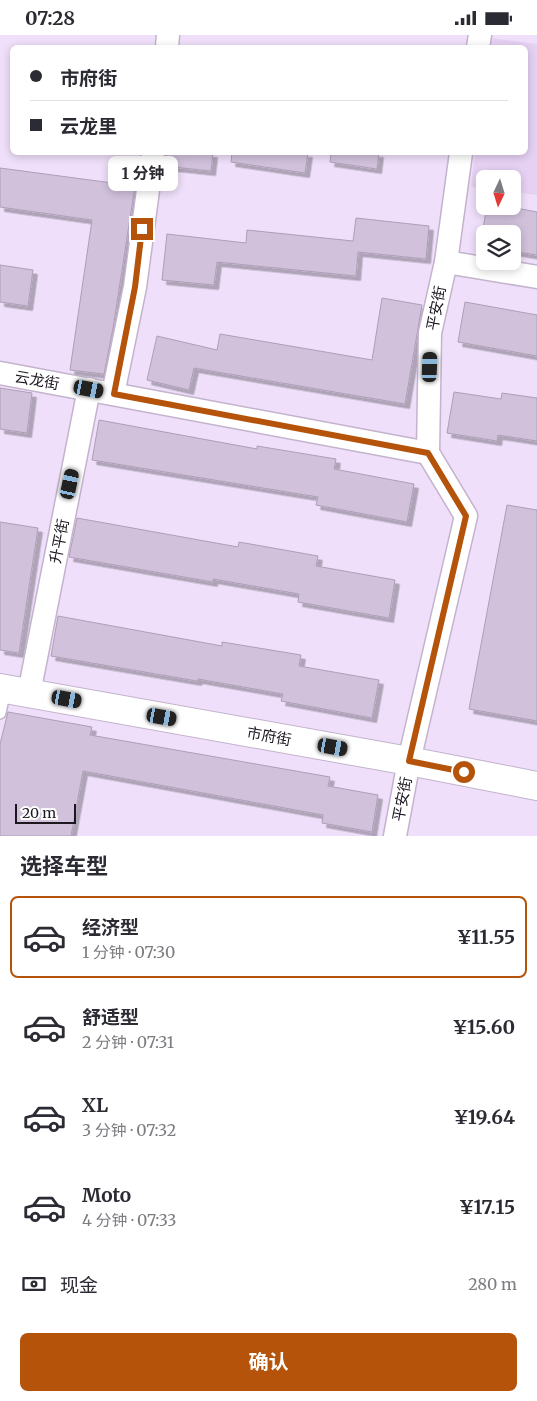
<!DOCTYPE html>
<html lang="zh">
<head>
<meta charset="utf-8">
<style>
  body { margin:0; font-family:Merriweather,"Noto Sans SC",serif; background:#f7f7f7; color:#2b2b33; height:100vh; display:flex; flex-direction:column; font-size:19px; white-space:nowrap }
  * { box-sizing:border-box; margin:0 }
  p { font-size:16px; color:#7c7c81 }
  .icon { flex:none; width:28px; height:28px; fill:none; stroke:currentColor; stroke-width:2; stroke-linecap:round; stroke-linejoin:round }
  .map { position:relative; height:801px; overflow:hidden }
  .sheet { display:flex; flex-direction:column; background:#fff; flex:1 }
  .sheet>* { flex:none }
  .hud { position:absolute; left:10px; top:10px; width:518px; height:110px; border-radius:8px; box-shadow:0 2px 8px #0003; display:grid; align-content:center; height:110px; padding:0 20px; background:#fff }
  .needle { width:32px; rotate:184deg }
  .buttons { position:absolute; left:476px; top:135px; display:grid; gap:10px }
  .buttons a { display:grid; place-items:center; width:45px; height:45px; border-radius:8px; background:#fff; box-shadow:0 2px 8px #0003; font-size:25px }
  .scale { position:absolute; left:15px; bottom:12px; width:61px; box-sizing:border-box; padding-left:5px; border:2px solid #1d1720; border-top:0; font-size:14px; line-height:18px; white-space:nowrap; color:#1d1720; -webkit-text-stroke:4px #fff; paint-order:stroke }
  .end { position:absolute; width:22px; height:22px; margin:-11px; border:6px solid #b45309; background:#fff; box-shadow:0 0 0 2px #fff }
  .from { border-radius:50% }
  .bubble { position:absolute; height:35px; border-radius:8px; background:#fff; box-shadow:0 2px 8px #0003; font-size:16px; font-weight:700; line-height:35px; text-align:center }
  .car { position:absolute; width:15px; height:30px; margin:-15px -8px; border-radius:6px; box-shadow:0 0 4px 1px #0007; background:linear-gradient(#222 24%,#8ab4d8 0 40%,#222 0 76%,#8ab4d8 0 86%,#222 0) }
  .hud b { display:flex; align-items:center; gap:18px; height:48px; font-size:19px }
  .hud b+b { border-top:1px solid #e1e1e2 }
  .hud i { width:12px; height:12px; background:#2b2b33 }
  ul { padding:0; list-style:none }
  li { display:flex; align-items:center; gap:15px; height:82px; margin:0 10px 8px; padding:0 10px; border:2px solid transparent; border-radius:8px }
  li div { flex:1 }
  li b { display:block; font-size:19px }
  li em { font-style:normal; font-weight:700 }
  li.on { border-color:#b45309 }
  li>.icon { width:45px; height:45px; stroke-width:1.5 }
  h2 { padding:0 20px; font-size:22px; line-height:60px }
  .pay { display:flex; align-items:center; gap:12px; height:55px; padding:0 20px; font-size:19px }
  .pay p { margin-inline-start:auto }
  .button { display:flex; gap:10px; margin-top:auto; padding:10px 20px }
  .button a { flex:1; height:58px; border-radius:8px; background:#b45309; color:#fff; font-size:20px; font-weight:700; line-height:58px; text-align:center }
  .status { display:flex; justify-content:space-between; align-items:center; height:35px; padding:0 25px; background:#fff; direction:ltr }
  .status svg { height:14px; fill:currentColor }
  .map>svg:first-child { display:block }
  .built { fill:#e6d1f3 }
  .building { fill:#d1c1db; stroke:#ae9eb7; filter:url(#shadow) }
  .lines { fill:none; stroke-linecap:round; stroke-linejoin:round }
  .lane-casing { stroke:#c3b3cc; stroke-width:14 }
  .street-casing { stroke:#c3b3cc; stroke-width:25 }
  .secondary-casing { stroke:#c3b3cc; stroke-width:30 }
  .lane { stroke:#fff; stroke-width:11 }
  .street { stroke:#fff; stroke-width:22 }
  .secondary { stroke:#fff; stroke-width:28 }
  .route { stroke:#b45309; stroke-width:6 }
  .labels { text-anchor:middle; dominant-baseline:central; stroke-width:4; stroke-linejoin:round; paint-order:stroke }
  .street-label { font-size:15px; fill:#1d1720; stroke:#fff }
</style>
</head>
<body>
<div class="status"><b>07:28</b><svg viewBox="0 0 49 12"><path d="M0 12V9h3v3zM5 12V6h3v6zM10 12V3h3v9zM15 12V0h3v12zM26 1h20v11H26zM47 4h2v5h-2z"/></svg></div>
<div class="map">
<svg width="537" height="801" viewBox="0 0 537 801">
  <defs>
    <filter id="shadow"><feDropShadow dx="4.5" dy="4.5" stdDeviation="0" flood-color="#0004"/></filter>
  </defs>
  <rect width="100%" height="100%" fill="#efdffa"/>
  <polygon class="built" points="491,3 537,9 537,160 513,157 512,144 485,144 485,154 471,152 475,118 525,118 525,12 489,12"/>
  <g class="building">
    <polygon points="166,118 213,118 211,136 164,131"/>
    <polygon points="232,118 308,118 305,138 231,127"/>
    <polygon points="331,118 379,118 377,134 330,127"/>
    <polygon points="0,133 135,151 113,293 104,339 70,335 92,185 0,172"/>
    <polygon points="487,171 506,171 537,177 537,220 512,216 512,199 485,199 485,211 480,210"/>
    <polygon points="356,183 429,191 426,224 358,217 356,241 217,227 214,250 162,245 167,199 246,208 247,195 353,206"/>
    <polygon points="0,230 33,235 28,271 0,267"/>
    <polygon points="382,263 422,270 405,369 194,333 189,355 147,345 157,301 217,315 220,299 372,325"/>
    <polygon points="465,267 537,280 537,321 458,307"/>
    <polygon points="0,353 32,358 27,398 0,394"/>
    <polygon points="454,357 501,364 502,358 537,363 537,406 498,400 497,406 447,398"/>
    <polygon points="99,385 257,414 257,411 336,424 334,434 414,449 407,487 316,470 318,462 92,425"/>
    <polygon points="507,470 537,475 537,686 469,674"/>
    <polygon points="77,483 238,512 239,507 318,521 316,531 395,545 389,583 298,567 299,559 213,544 213,547 69,522"/>
    <polygon points="0,487 38,493 19,618 0,615"/>
    <polygon points="58,581 222,611 222,607 301,620 299,631 379,645 372,683 281,666 283,659 198,644 197,646 51,621"/>
    <polygon points="8,677 92,692 90,700 330,742 328,751 378,760 372,797 322,788 323,780 83,736 71,801 0,801 0,709"/>
  </g>
  <g class="lines">
    <defs>
      <polyline id="lane" points="0,678 5,654"/>
      <g id="street">
        <polyline points="167,12 168,0"/>
        <polyline points="478,12 480,0"/>
        <polyline points="446,227 537,242"/>
        <polyline points="0,338 428,418"/>
        <polyline points="113,359 135,252 153,118"/>
        <polyline points="29,658 89,354"/>
        <polyline points="395,801 409,726 466,481 428,418 430,298 446,227 461,118"/>
      </g>
      <polyline id="secondary" points="0,653 409,726 537,751"/>
    </defs>
    <use href="#lane" class="lane-casing"/>
    <use href="#street" class="street-casing"/>
    <use href="#secondary" class="secondary-casing"/>
    <use href="#lane" class="lane"/>
    <use href="#street" class="street"/>
    <use href="#secondary" class="secondary"/>
  </g>
  <g class="lines">
    <polyline class="route" points="142,194 135,252 114,359 428,418 466,481 409,726 464,737"/>
  </g>
  <g class="labels">
    <g class="street-label">
      <text transform="translate(436 273) rotate(-79)">平安街</text>
      <text transform="translate(37 345) rotate(10)">云龙街</text>
      <text transform="translate(59 506) rotate(-79)">升平街</text>
      <text transform="translate(269 701) rotate(10)">市府街</text>
      <text transform="translate(402 764) rotate(-79)">平安街</text>
    </g>
  </g>
</svg>
<div class="buttons">
<a><svg class="needle" viewBox="-14 -14 28 28"><path d="M0-13l5 13h-10z" fill="#e53935"/><path d="M0 13l5-13h-10z" fill="#7c7c81"/></svg></a>
<a><svg class="icon" aria-label="layers" viewBox="0 0 24 24"><path d="M12 4l9 5-9 5-9-5zM3 14l9 5 9-5"/></svg></a>
</div>
<div class="scale">20 m</div>
<i class="end from" style="left:464px;top:737px"></i>
<i class="end" style="left:142px;top:194px"></i>
<div class="bubble" style="left:108px;top:121px;width:70px">1 分钟</div>
<i class="car" style="left:430px;top:332px;rotate:2deg"></i>
<i class="car" style="left:89px;top:354px;rotate:101deg"></i>
<i class="car" style="left:70px;top:449px;rotate:12deg"></i>
<i class="car" style="left:67px;top:664px;rotate:100deg"></i>
<i class="car" style="left:162px;top:682px;rotate:100deg"></i>
<i class="car" style="left:333px;top:712px;rotate:100deg"></i>
<div class="hud">
<b><i class="from"></i>市府街</b>
<b><i></i>云龙里</b>
</div>
</div>
<section class="sheet">
<h2>选择车型</h2>
<ul>
<li class="on"><svg class="icon" aria-label="car" viewBox="0 0 24 24"><path d="M5 17H2v-5l4-1 3-4h7l3 4 3 1v5h-3M9 17h6M6 11h13"/><circle cx="7" cy="17" r="2"/><circle cx="17" cy="17" r="2"/></svg><div><b>经济型</b><p>1 分钟 · 07:30</p></div><em>¥11.55</em></li>
<li><svg class="icon" aria-label="car" viewBox="0 0 24 24"><path d="M5 17H2v-5l4-1 3-4h7l3 4 3 1v5h-3M9 17h6M6 11h13"/><circle cx="7" cy="17" r="2"/><circle cx="17" cy="17" r="2"/></svg><div><b>舒适型</b><p>2 分钟 · 07:31</p></div><em>¥15.60</em></li>
<li><svg class="icon" aria-label="car" viewBox="0 0 24 24"><path d="M5 17H2v-5l4-1 3-4h7l3 4 3 1v5h-3M9 17h6M6 11h13"/><circle cx="7" cy="17" r="2"/><circle cx="17" cy="17" r="2"/></svg><div><b>XL</b><p>3 分钟 · 07:32</p></div><em>¥19.64</em></li>
<li><svg class="icon" aria-label="car" viewBox="0 0 24 24"><path d="M5 17H2v-5l4-1 3-4h7l3 4 3 1v5h-3M9 17h6M6 11h13"/><circle cx="7" cy="17" r="2"/><circle cx="17" cy="17" r="2"/></svg><div><b>Moto</b><p>4 分钟 · 07:33</p></div><em>¥17.15</em></li>
</ul>
<div class="pay"><svg class="icon" aria-label="cash" viewBox="0 0 24 24"><path d="M3 7h18v10H3z"/><circle cx="12" cy="12" r="2"/></svg>现金<p>280 m</p></div>
<div class="button"><a>确认</a></div>
</section>
</body>
</html>
